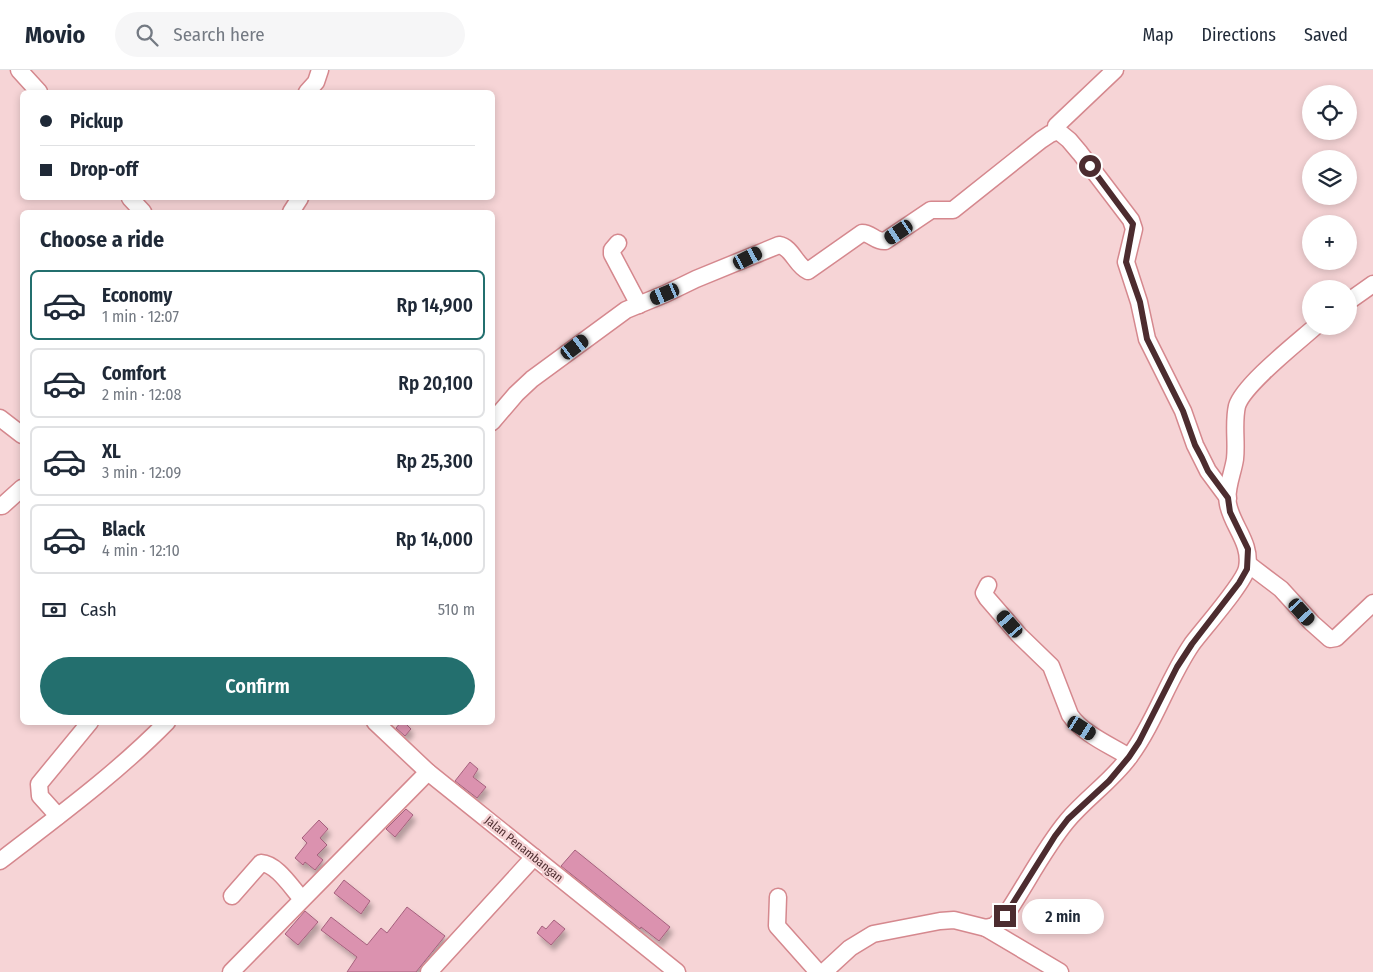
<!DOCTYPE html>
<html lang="en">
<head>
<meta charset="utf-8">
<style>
  body { margin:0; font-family:"Fira Sans Condensed",sans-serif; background:#f6f6f7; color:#1f2937; height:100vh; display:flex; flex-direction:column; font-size:19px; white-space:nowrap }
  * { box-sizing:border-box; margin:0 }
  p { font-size:16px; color:#747a83 }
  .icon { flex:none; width:28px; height:28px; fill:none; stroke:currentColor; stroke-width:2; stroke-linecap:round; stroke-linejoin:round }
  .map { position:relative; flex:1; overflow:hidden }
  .panel { position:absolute; left:20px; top:140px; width:475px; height:515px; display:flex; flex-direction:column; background:#fff; border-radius:8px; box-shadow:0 2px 8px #0003 }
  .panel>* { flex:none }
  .hud { position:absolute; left:20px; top:20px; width:475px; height:110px; border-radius:8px; box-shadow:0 2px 8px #0003; display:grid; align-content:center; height:110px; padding:0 20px; background:#fff }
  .fabs { position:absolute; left:1302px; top:15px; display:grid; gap:10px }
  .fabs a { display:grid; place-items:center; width:55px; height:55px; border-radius:50%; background:#fff; box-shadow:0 2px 8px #0003; font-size:25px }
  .end { position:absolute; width:22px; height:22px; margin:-11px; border:6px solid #4c2c2f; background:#fff; box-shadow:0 0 0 2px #fff }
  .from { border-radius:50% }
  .bubble { position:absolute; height:35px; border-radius:18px; background:#fff; box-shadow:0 2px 8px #0003; font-size:16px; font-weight:600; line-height:35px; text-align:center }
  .car { position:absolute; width:15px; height:30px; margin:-15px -8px; border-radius:6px; box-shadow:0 0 4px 1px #0007; background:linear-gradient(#222 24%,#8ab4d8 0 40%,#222 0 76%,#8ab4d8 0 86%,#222 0) }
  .hud b { display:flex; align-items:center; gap:18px; height:48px; font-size:19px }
  .hud b+b { border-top:1px solid #e0e1e3 }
  .hud i { width:12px; height:12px; background:#1f2937 }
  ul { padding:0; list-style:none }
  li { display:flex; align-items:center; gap:15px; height:70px; margin:0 10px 8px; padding:0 10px; border:2px solid #e0e1e3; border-radius:8px }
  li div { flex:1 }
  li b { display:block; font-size:19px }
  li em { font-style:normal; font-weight:600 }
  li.selected { border-color:#236f6e }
  li>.icon { width:45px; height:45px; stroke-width:1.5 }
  h2 { padding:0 20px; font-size:22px; line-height:60px }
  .pay { display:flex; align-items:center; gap:12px; height:55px; padding:0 20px; font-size:19px }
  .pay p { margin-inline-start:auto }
  .button { display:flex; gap:10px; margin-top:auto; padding:10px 20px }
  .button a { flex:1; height:58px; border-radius:30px; background:#236f6e; color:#fff; font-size:20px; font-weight:600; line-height:58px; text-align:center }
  header { display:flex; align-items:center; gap:30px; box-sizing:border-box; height:70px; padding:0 25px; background:#fff; border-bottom:1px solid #e0e1e3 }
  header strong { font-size:24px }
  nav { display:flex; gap:28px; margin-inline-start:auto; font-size:18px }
  .search { width:350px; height:45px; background:#f6f6f7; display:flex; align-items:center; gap:12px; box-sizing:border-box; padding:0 18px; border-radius:28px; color:#747a83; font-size:19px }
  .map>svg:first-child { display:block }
  .building { fill:#db92af; stroke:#a5607d; filter:url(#shadow) }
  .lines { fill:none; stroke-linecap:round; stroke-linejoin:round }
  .minor-casing { stroke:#d5888e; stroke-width:19 }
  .minor { stroke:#fff; stroke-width:16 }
  .route { stroke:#4c2c2f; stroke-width:6 }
  .labels { text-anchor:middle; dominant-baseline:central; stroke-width:5; stroke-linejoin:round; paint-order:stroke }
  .street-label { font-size:12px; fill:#4c2c2f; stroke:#f6d4d6 }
</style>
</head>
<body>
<header>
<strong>Movio</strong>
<div class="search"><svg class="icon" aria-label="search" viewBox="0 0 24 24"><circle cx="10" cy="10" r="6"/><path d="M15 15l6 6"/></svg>Search here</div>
<nav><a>Map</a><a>Directions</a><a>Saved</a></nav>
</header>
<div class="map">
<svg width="1373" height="902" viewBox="0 0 1373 902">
  <defs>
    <filter id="shadow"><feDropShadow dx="3" dy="5.5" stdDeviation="2.5" flood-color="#0004"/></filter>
  </defs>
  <rect width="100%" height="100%" fill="#f6d4d6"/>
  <g class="building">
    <polygon points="401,652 404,652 411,659 405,666 396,658"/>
    <polygon points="470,692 478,699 473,707 486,717 477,728 455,711"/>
    <polygon points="406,739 413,745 395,767 386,759"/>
    <polygon points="319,750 328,759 320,768 327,775 317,785 323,790 315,800 305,792 303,795 295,788 307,773 302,768"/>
    <polygon points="575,780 670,857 659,871 641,857 640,859 561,796"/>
    <polygon points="344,810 370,831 361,844 334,823"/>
    <polygon points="407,837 445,866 416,902 347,902 357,887 321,860 331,847 367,875 381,858 387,863"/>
    <polygon points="305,841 318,852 298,875 285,864"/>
    <polygon points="554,850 565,859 551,875 537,863 542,856 546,859"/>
  </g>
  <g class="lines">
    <defs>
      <g id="minor">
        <polyline points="19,0 39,22"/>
        <polyline points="307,22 316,12 320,0"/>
        <polyline points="1058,61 1056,59 1056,56 1115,0"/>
        <polyline points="130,128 143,142"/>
        <polyline points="291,142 300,128"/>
        <polyline points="618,173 612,180 612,184 639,235"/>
        <polyline points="1349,231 1373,214"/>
        <polyline points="0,348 22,365"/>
        <path d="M492,352L516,324L532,309L626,240L665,224L696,209L779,175C792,177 796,196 808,201L862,163C871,163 876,172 885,171L931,140H953L1041,70L1050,64L1058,61L1069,70L1080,83L1131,150L1134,159L1126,192L1139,232L1147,269L1183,341L1195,375L1208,401L1228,428"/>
        <polyline points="0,436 2,436 22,418"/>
        <polyline points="1248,494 1281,519 1312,553 1330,569 1336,568 1373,533"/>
        <path d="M988,515L984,523L987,528L1019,565L1051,596L1070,645C1083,664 1110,675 1129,687"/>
        <polyline points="375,652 428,702 677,902"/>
        <polyline points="58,746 40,726 39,714 90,652"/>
        <path d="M0,791C57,747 116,704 167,652"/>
        <path d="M232,826L261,793C277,794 291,817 302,829"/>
        <polyline points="778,827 777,856 818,902"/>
        <polyline points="986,858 1060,902"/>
        <polyline points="231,902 428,702"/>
        <polyline points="429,902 534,787"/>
        <path d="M824,902L850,878L873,864L940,851L954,850L986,858L994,856L1005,846C1026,815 1043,780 1067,751C1086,728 1112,711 1130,686C1155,652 1168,609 1192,574C1204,558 1244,513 1247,498C1252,473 1232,456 1228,434C1225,420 1233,403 1235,389C1237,372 1233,353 1237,336C1243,315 1298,272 1316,256"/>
      </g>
    </defs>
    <use href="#minor" class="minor-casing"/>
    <use href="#minor" class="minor"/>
  </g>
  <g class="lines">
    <polyline class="route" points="1005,846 1055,766 1068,749 1109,711 1129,687 1139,672 1177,597 1192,574 1239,513 1247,499 1248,479 1230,442 1228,428 1208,401 1202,388 1195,375 1183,341 1147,269 1140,232 1126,192 1133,154 1090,96"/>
  </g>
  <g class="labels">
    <g class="street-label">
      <text transform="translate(524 779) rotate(39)">Jalan Penambangan</text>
    </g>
  </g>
</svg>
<div class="fabs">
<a><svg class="icon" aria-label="locate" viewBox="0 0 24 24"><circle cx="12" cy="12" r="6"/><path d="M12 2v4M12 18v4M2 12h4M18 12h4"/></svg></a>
<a><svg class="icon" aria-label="layers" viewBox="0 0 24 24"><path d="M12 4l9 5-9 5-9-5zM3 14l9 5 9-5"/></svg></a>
<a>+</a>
<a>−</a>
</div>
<i class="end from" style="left:1090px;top:96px"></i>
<i class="end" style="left:1005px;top:846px"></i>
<div class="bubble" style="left:1022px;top:829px;width:82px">2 min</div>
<i class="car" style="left:899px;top:162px;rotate:236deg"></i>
<i class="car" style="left:748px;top:188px;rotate:63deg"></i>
<i class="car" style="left:665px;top:224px;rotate:247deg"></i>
<i class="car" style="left:575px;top:277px;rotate:53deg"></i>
<i class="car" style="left:1302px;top:542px;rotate:138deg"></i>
<i class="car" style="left:1010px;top:554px;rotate:319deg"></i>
<i class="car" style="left:1082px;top:658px;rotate:122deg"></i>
<div class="hud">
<b><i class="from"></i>Pickup</b>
<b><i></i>Drop-off</b>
</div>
<section class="panel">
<h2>Choose a ride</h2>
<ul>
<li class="selected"><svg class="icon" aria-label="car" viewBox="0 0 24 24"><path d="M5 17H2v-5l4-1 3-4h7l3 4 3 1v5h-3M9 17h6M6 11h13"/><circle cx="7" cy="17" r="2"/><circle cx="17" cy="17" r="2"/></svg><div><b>Economy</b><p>1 min · 12:07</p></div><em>Rp 14,900</em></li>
<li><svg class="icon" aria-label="car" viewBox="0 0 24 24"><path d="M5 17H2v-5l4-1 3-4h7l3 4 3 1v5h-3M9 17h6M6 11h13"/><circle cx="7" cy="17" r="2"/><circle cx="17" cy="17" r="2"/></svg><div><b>Comfort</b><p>2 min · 12:08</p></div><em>Rp 20,100</em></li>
<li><svg class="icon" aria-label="car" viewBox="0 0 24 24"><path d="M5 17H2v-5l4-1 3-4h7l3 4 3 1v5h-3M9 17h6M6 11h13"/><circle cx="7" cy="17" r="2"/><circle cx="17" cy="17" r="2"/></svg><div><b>XL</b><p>3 min · 12:09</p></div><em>Rp 25,300</em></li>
<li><svg class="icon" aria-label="car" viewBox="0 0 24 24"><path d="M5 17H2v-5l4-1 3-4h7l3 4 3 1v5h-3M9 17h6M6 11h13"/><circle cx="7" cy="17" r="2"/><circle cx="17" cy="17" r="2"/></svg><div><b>Black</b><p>4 min · 12:10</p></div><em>Rp 14,000</em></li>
</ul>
<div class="pay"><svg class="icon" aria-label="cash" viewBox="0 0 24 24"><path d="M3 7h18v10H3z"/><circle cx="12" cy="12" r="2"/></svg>Cash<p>510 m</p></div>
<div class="button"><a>Confirm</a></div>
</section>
</div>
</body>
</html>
